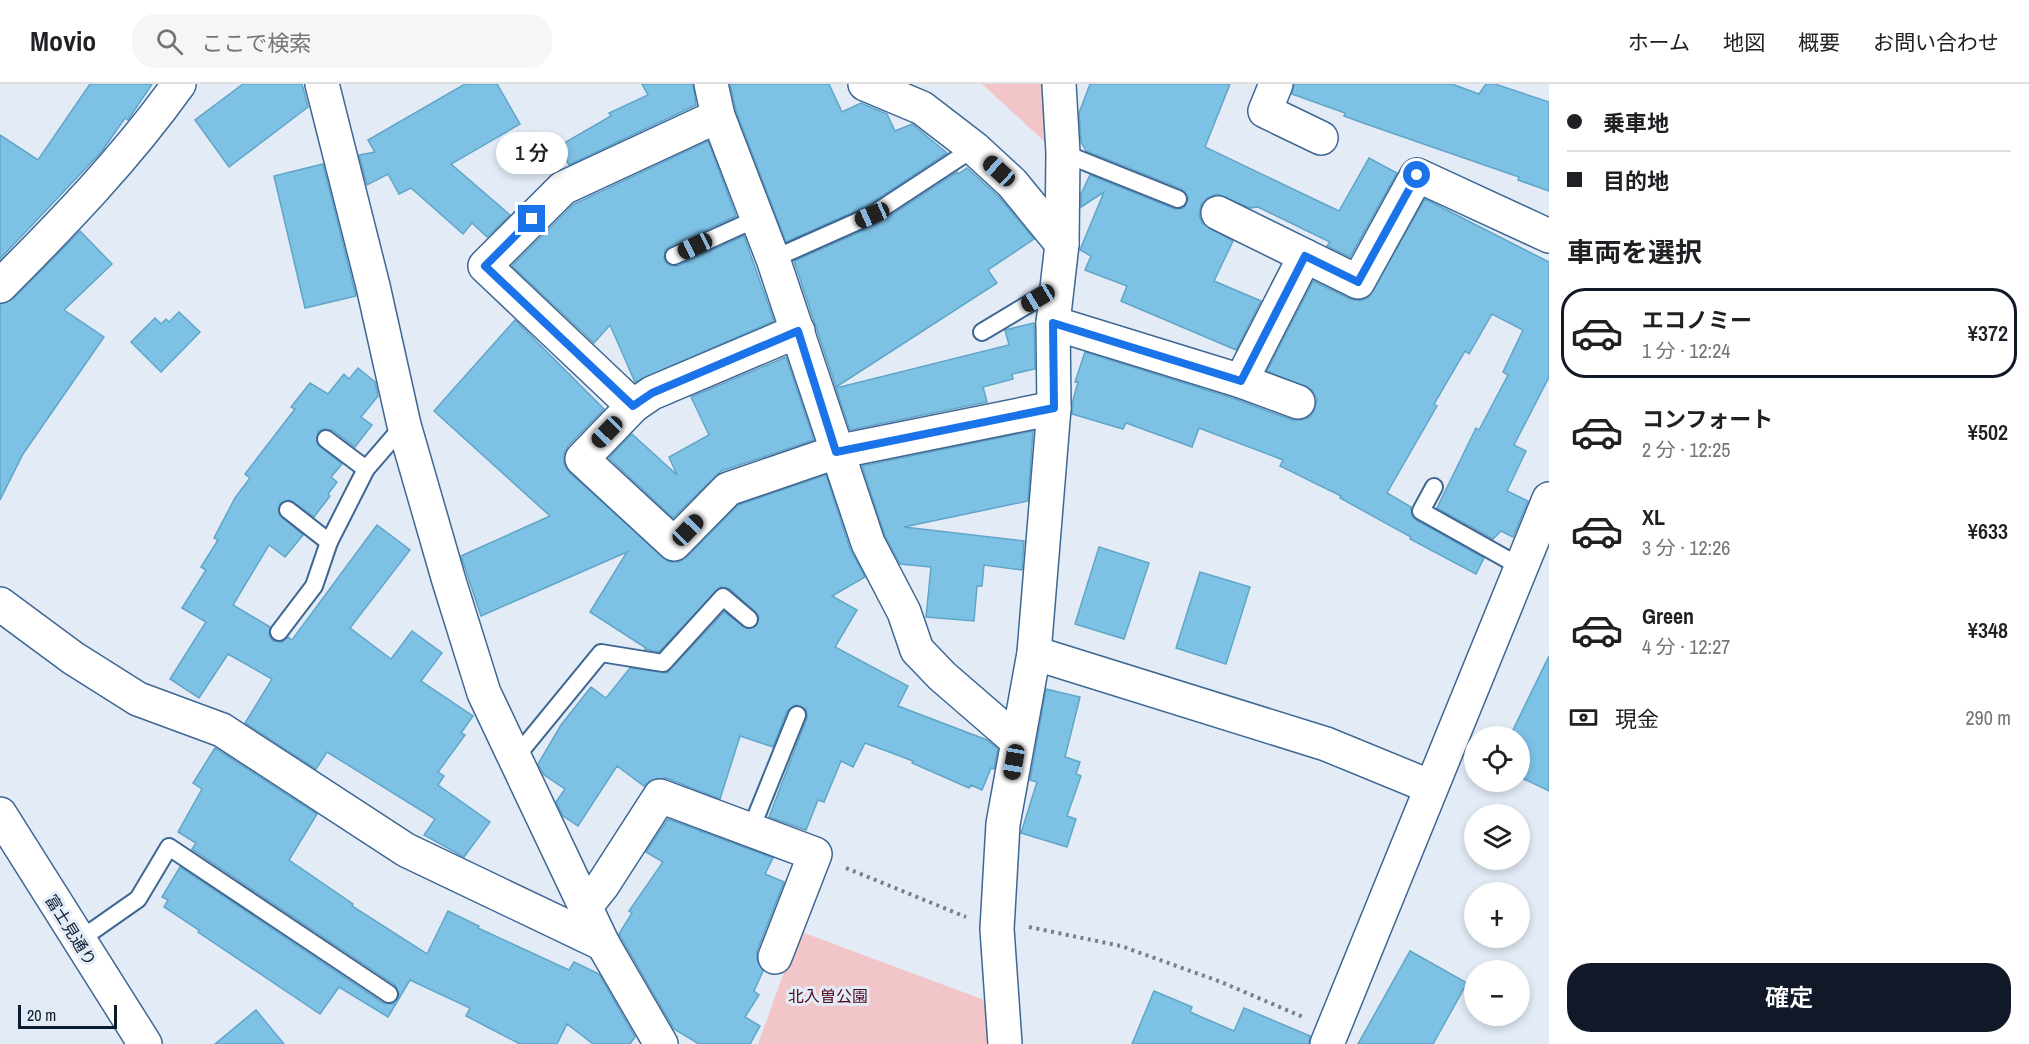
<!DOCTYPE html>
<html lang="ja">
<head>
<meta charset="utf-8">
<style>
  body { margin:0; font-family:"Archivo Narrow","Noto Sans JP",sans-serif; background:#f6f6f6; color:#202124; height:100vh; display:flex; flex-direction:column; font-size:22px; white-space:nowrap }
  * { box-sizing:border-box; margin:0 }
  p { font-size:20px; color:#757577 }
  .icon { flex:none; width:33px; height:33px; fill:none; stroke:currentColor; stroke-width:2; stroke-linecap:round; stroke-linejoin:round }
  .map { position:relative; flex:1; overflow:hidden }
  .details { display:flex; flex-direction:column; background:#fff; width:480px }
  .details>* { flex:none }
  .banner { display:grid; align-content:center; height:132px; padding:0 18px; background:#fff }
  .tools { position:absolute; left:1464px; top:642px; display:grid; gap:12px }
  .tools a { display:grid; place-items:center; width:66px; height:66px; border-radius:50%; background:#fff; box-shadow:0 3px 9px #0003; font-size:30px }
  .scale { position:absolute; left:18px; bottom:15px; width:99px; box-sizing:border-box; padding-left:6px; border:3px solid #0a1b2e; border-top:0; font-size:16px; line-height:21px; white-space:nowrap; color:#0a1b2e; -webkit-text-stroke:4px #e2ebf6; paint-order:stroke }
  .end { position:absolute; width:27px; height:27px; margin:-14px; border:8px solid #1a73e8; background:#fff; box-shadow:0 0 0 3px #fff }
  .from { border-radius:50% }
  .bubble { position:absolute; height:42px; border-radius:21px; background:#fff; box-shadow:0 3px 9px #0003; font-size:20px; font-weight:600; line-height:42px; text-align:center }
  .car { position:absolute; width:18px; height:36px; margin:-18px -9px; border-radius:8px; box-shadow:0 0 4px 2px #0007; background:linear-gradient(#222 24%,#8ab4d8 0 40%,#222 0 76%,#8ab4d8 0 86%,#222 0) }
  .banner b { display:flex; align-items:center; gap:21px; height:57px; font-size:22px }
  .banner b+b { border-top:2px solid #e0e0e0 }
  .banner i { width:15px; height:15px; background:#202124 }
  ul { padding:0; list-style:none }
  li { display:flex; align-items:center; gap:18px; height:90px; margin:0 12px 9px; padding:0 6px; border:3px solid transparent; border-radius:24px }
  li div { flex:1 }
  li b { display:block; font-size:22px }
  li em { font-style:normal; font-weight:600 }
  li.active { border-color:#111827 }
  li>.icon { width:54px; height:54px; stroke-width:1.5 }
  h2 { padding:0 18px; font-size:27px; line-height:72px }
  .pay { display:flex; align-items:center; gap:15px; height:66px; padding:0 18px; font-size:22px }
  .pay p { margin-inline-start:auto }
  .action { display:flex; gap:12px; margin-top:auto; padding:12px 18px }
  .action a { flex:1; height:69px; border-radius:24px; background:#111827; color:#fff; font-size:24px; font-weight:600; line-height:69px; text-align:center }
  header { display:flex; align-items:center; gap:36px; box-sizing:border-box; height:84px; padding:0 30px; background:#fff; border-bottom:2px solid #e0e0e0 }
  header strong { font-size:28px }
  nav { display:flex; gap:33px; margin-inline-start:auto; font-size:21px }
  .search { width:420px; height:54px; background:#f6f6f6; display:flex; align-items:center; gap:15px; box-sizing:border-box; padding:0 21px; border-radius:24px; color:#757577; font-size:22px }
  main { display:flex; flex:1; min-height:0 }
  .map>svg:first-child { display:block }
  .green { fill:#f2c6c9 }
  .building { fill:#7dc1e5; stroke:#61a5c8; stroke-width:1.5 }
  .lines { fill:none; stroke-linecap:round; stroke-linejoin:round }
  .lane-casing { stroke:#3e6794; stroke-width:20 }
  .street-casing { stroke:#3e6794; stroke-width:36 }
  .secondary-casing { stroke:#3e6794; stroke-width:36 }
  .path { stroke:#738090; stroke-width:4; stroke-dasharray:3 4.5; stroke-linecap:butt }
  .lane { stroke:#fff; stroke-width:16 }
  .street { stroke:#fff; stroke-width:33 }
  .secondary { stroke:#fff; stroke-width:33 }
  .route { stroke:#1a73e8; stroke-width:8 }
  .labels { text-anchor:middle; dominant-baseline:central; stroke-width:6; stroke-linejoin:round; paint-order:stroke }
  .street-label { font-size:16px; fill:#0a1b2e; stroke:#e2ebf6 }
  .park-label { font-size:16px; fill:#52061b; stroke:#e2ebf6 }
</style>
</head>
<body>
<header>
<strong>Movio</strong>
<div class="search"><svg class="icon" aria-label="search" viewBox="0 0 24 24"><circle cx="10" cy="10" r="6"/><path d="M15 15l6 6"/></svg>ここで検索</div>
<nav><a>ホーム</a><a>地図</a><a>概要</a><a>お問い合わせ</a></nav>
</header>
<main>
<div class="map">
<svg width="1549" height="960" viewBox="0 0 1549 960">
  <rect width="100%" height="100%" fill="#e2ebf6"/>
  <g class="green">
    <polygon points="982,0 1048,0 1051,55 1044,57"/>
    <polygon points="799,847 987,917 990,960 758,960"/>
  </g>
  <g class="building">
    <polygon points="90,0 152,0 128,36 125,34 102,67 0,175 0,51 38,76"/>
    <polygon points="243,0 302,0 308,23 229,83 195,36"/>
    <polygon points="465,0 497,0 520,40 451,80 510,131 487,153 472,139 463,150 411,104 399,110 388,90 367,101 359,71 375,68 368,56"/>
    <polygon points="642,0 693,0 696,21 569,81 559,62 611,32 609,29 648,11"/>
    <polygon points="730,0 829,0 842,28 861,19 887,30 895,47 912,40 947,69 867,122 786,158 736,27"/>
    <polygon points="1090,0 1230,0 1205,63 1339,127 1369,74 1397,89 1350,173 1327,162 1330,158 1258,123 1250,124 1217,110 1207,114 1201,121 1199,131 1202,139 1233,157 1214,197 1261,217 1236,266 1121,217 1127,202 1085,186 1091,172 1080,166 1104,108 1081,123 1081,110 1090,91 1175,125 1184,124 1188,114 1182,105 1086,67 1081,58 1079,29"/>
    <polygon points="1294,0 1452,0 1479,10 1486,0 1495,0 1549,18 1549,107 1518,96 1519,93 1363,39 1344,32 1345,29 1292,10"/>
    <polygon points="708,57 736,132 670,162 665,166 664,176 668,181 678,182 744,152 774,237 635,298 610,241 594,259 512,182 574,120"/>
    <polygon points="323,80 356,212 305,224 274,92"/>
    <polygon points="967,84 999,113 1034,155 988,186 997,199 836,303 794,177 876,141 957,88 958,90"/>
    <polygon points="1425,115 1549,178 1549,293 1514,361 1526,367 1507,407 1528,417 1513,453 1501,447 1493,455 1437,424 1476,344 1479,346 1508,291 1503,288 1523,246 1492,230 1469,270 1465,267 1434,320 1437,322 1387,409 1411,423 1412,432 1416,436 1484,474 1476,490 1410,455 1411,453 1340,414 1341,412 1280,382 1283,376 1199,344 1192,363 1126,339 1123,345 1072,330 1073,316 1078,298 1075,298 1085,268 1235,315 1292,336 1301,336 1310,333 1315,325 1317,315 1312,306 1267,287 1313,197 1350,215 1360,217 1368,214"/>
    <polygon points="80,147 112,180 64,226 104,253 23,370 0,416 0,220 13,215"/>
    <polygon points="179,228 200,248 161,288 131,258 155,234 161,240 166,235 169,238"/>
    <polygon points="515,236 604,325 568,362 564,370 564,380 569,388 669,478 679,478 687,473 738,421 826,391 850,465 865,493 832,512 857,526 835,563 908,602 898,622 987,656 998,665 994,685 991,684 982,706 971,701 969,704 912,679 913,677 865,659 853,683 841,677 824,718 818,716 806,746 769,733 807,634 806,625 796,621 787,627 773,663 740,652 720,715 666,694 651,696 644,702 617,682 578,742 563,732 556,718 565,705 544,691 538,680 561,641 591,603 606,614 630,584 667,589 724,528 748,545 757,541 759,532 730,505 720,503 659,568 645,565 646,564 590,528 627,468 481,532 461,472 550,432 434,327"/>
    <polygon points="1034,239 1035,285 1012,290 1013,295 983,303 987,318 850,346 836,304 1009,261 1005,246"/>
    <polygon points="786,273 814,356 721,387 673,434 609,374 632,350 677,391 669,373 709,351 691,313"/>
    <polygon points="358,284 375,298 378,312 361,333 372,341 355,363 332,346 322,345 318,348 317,360 342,380 331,393 337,398 328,410 330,412 314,433 290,416 280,419 279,430 303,451 285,473 269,461 233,521 270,543 269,551 273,557 282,558 288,553 292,556 377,441 410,466 350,544 391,575 412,547 442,569 421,597 473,632 461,649 465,651 438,688 444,692 438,701 490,738 464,773 424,751 435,735 327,668 316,685 245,639 272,595 228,570 199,614 170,595 206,538 182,524 206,486 201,483 218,456 214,454 235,414 250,394 245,390 295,325 291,323 310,299 328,310 344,290 349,295"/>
    <polygon points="1033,347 1028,417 904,443 1024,457 1022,486 984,481 982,502 977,502 974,537 926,533 931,483 900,480 885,452 862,382"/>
    <polygon points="1099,463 1149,479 1124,555 1075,540"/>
    <polygon points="1200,488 1250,503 1226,580 1176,564"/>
    <polygon points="1549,572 1549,707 1520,693 1520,652 1510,652"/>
    <polygon points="1046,605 1080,613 1065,673 1080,678 1076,690 1081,692 1067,732 1076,735 1067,763 1021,749 1037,698 1030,696"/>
    <polygon points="215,664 317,730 289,776 353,820 352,822 427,870 448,827 479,842 478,844 569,886 574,878 599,890 635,953 630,960 593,960 567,940 557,960 520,960 466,932 470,924 410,896 388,933 339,903 320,930 198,848 199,846 164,823 168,816 162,813 180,783 383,919 393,920 399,911 395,901 192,765 196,759 178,748 202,705 193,699"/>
    <polygon points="668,735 773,774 765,790 784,798 757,867 757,876 763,887 754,907 759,911 745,933 760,942 750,960 699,960 674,945 619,850 632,829 629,827 663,778 646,768"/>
    <polygon points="1410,867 1467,899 1433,960 1358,960"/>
    <polygon points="1154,907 1192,923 1190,928 1234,947 1244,924 1310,952 1309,960 1132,960"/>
    <polygon points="256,926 284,960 215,960"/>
  </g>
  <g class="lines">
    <defs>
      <g id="lane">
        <polyline points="1063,69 1178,115"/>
        <polyline points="674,172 758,134"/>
        <polyline points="773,175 872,131 974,64"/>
        <polyline points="982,248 1057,203"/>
        <polyline points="326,355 366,385"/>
        <polyline points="1434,403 1421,427 1521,483"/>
        <polyline points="288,426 329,458"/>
        <polyline points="279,548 314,502 329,458 366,385 404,341"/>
        <polyline points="515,674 601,569 663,579 723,513 749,535"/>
        <polyline points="751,745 797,631"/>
        <polyline points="78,857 138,815 169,763 389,910"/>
      </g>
      <g id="street">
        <polyline points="322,0 373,202 404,341 449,497 484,609 603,860 661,960"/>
        <polyline points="711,0 718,32 773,175 868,459 904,528 917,566 942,592 1017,657"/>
        <polyline points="865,0 922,24 974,64 1012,99 1062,160"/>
        <polyline points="1276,0 1265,27 1321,54"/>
        <polyline points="1218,129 1358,198 1417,91 1549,152"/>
        <path d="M0,202C64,138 126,74 179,0"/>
        <polyline points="1053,239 1241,297 1298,318"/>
        <polyline points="798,247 652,309 633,322 582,375 674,460 728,405 836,368 1054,324"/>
        <polyline points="1241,297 1305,172"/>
        <polyline points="633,322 485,182 563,104 718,32"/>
        <polyline points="0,520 73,574 138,615 222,646 406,766 603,860"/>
        <polyline points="1034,569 1326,660 1431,703"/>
        <polyline points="586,822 602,802 660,712 815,770 775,873"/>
        <polyline points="1005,960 997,845 1003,740 1034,569 1054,324 1053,239 1062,160 1063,69 1059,0"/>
        <polyline points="1327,960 1549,415"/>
      </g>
      <polyline id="secondary" points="0,730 145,960"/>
    </defs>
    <use href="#lane" class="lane-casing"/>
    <use href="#street" class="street-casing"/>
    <use href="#secondary" class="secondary-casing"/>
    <g class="path">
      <polyline points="846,784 966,833"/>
      <polyline points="1029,843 1121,862 1221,898 1303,933"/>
    </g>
    <use href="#lane" class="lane"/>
    <use href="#street" class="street"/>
    <use href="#secondary" class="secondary"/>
  </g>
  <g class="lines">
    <polyline class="route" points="532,135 485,182 633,322 652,309 798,247 836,368 1054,324 1053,239 1241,297 1305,172 1358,198 1417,91"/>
  </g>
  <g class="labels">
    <g class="street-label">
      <text transform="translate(71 846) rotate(58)">富士見通り</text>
    </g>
    <g class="park-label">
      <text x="828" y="912">北入曽公園</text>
    </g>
  </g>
</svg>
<div class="tools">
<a><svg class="icon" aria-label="locate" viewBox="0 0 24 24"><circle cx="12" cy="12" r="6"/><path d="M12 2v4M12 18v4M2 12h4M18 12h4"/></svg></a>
<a><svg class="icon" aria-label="layers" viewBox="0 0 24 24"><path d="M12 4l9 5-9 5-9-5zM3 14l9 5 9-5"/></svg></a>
<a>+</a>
<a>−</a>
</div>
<div class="scale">20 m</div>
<i class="end from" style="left:1417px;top:91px"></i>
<i class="end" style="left:532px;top:135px"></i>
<div class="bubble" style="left:496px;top:48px;width:72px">1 分</div>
<i class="car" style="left:999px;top:87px;rotate:312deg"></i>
<i class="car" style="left:872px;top:131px;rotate:246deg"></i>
<i class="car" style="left:695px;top:162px;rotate:245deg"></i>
<i class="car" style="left:1038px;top:214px;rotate:239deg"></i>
<i class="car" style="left:607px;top:348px;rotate:224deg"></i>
<i class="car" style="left:688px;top:446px;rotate:44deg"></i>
<i class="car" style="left:1014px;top:678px;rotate:190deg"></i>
</div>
<section class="details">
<div class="banner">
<b><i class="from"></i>乗車地</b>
<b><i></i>目的地</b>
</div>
<h2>車両を選択</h2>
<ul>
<li class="active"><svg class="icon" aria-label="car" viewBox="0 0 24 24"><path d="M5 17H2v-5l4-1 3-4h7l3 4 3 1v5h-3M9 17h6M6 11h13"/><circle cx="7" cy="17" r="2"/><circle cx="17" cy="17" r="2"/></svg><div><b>エコノミー</b><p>1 分 · 12:24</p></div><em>¥372</em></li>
<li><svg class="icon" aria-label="car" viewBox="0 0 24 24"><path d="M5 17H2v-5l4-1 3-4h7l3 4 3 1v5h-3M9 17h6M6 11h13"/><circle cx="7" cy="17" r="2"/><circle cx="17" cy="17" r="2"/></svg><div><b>コンフォート</b><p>2 分 · 12:25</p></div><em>¥502</em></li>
<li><svg class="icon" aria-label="car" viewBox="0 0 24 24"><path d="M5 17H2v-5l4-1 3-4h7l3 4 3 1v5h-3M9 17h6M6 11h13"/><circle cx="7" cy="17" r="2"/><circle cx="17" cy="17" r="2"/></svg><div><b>XL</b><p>3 分 · 12:26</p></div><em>¥633</em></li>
<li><svg class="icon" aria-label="car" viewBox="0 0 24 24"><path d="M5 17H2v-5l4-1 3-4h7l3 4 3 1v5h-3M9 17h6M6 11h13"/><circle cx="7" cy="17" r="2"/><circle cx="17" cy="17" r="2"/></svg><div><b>Green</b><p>4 分 · 12:27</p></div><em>¥348</em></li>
</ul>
<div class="pay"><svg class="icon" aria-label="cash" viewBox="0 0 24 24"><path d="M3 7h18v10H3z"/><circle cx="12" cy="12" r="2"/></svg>現金<p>290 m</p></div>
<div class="action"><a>確定</a></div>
</section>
</main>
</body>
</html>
